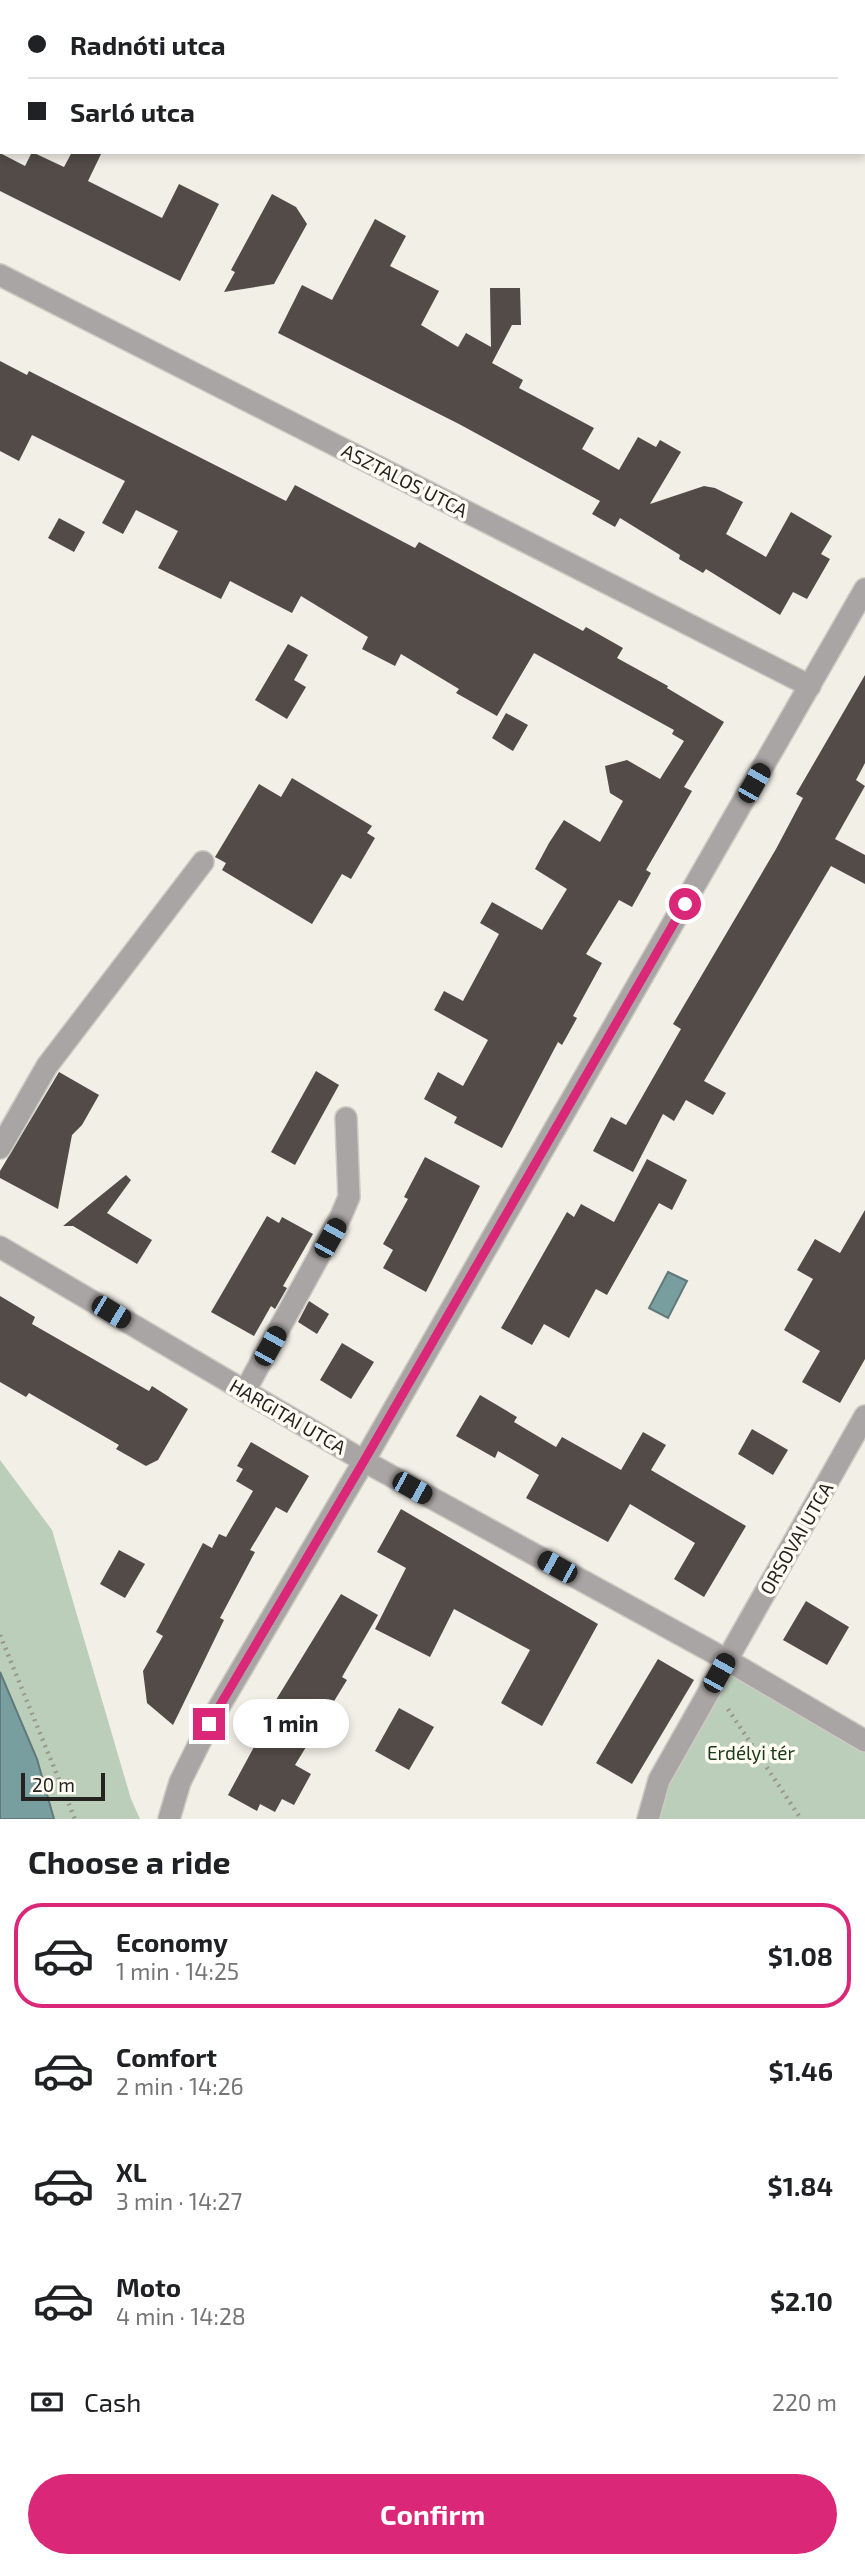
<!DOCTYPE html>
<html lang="en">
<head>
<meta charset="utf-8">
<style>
  body { margin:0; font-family:"Exo 2",sans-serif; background:#f2f2f2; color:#202124; height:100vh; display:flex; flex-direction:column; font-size:26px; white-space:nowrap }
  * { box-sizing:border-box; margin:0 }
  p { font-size:23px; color:#757577 }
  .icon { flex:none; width:38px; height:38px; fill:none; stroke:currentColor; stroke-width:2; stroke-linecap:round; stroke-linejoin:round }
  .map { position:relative; height:1819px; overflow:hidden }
  .drawer { display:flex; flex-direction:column; background:#fff; flex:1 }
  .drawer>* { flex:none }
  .banner { position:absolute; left:0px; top:0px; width:866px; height:154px; box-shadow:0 4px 10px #0003; display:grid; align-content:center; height:154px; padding:0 28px; background:#fff }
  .scale { position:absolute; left:21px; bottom:18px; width:84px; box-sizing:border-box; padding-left:7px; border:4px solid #242320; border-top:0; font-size:19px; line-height:24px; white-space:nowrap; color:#242320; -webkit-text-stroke:5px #fffcf4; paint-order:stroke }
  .end { position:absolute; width:32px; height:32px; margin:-16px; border:9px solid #db2777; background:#fff; box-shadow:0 0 0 4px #fff }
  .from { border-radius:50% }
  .bubble { position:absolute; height:49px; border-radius:24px; background:#fff; box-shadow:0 4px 10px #0003; font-size:23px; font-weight:700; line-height:49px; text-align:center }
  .car { position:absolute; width:21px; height:42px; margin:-21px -10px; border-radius:9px; box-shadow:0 0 5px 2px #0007; background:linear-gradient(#222 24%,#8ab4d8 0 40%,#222 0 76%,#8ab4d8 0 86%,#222 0) }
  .banner b { display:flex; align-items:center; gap:24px; height:66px; font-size:26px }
  .banner b+b { border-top:2px solid #e0e0e0 }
  .banner i { width:18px; height:18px; background:#202124 }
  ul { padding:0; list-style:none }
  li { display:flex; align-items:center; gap:21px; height:105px; margin:0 14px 10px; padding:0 14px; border:4px solid transparent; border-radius:28px }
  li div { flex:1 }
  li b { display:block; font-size:26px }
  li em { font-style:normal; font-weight:700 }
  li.current { border-color:#db2777 }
  li>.icon { width:63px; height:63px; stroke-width:1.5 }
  h2 { padding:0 28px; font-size:32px; line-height:84px }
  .pay { display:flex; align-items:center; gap:18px; height:77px; padding:0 28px; font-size:26px }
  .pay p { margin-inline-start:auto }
  .primary-button { display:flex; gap:14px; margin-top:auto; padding:14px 28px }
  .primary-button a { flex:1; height:80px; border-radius:42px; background:#db2777; color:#fff; font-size:28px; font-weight:700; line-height:80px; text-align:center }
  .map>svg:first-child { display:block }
  .green { fill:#bbceb9 }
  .water { fill:#799ea0; stroke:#60797a; stroke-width:2 }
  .building { fill:#524b48 }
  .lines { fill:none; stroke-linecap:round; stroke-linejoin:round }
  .minor-casing { stroke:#cdcac3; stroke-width:24 }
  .path { stroke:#9a9892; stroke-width:4.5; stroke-dasharray:2 5; stroke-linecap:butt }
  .minor { stroke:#a9a5a4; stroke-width:21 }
  .route { stroke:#db2777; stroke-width:9 }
  .labels { text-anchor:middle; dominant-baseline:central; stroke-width:7; stroke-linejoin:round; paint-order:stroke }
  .street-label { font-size:19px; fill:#242320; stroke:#fffcf4 }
  .park-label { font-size:19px; fill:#1a3a17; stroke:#fffcf4 }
</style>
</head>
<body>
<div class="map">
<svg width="865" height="1819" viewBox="0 0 865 1819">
  <rect width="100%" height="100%" fill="#f2efe7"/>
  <g class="green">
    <polygon points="0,1460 52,1530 131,1799 140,1819 54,1819 37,1759 0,1672"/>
    <polygon points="727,1660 865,1741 865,1819 648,1819"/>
  </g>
  <g class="water">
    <polygon points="668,1272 687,1281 668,1318 649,1308"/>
    <polygon points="0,1672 37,1759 54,1819 0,1819"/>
  </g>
  <g class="building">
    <polygon points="32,152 64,167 72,152 102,152 88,181 162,218 179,184 219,204 180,281 0,191 0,153 25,166"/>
    <polygon points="272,194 296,207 307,224 274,284 224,292 235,272 231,270"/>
    <polygon points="375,219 406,236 390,266 439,291 421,325 458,347 466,333 491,347 490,288 520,288 521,325 512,325 492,363 523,380 519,388 594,428 582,449 619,470 638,437 656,447 660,440 681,452 650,504 704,486 715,488 743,502 726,534 766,557 791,512 832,536 821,554 830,559 807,599 793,592 780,615 706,569 703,573 679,559 680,555 620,518 615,527 592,514 600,501 459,424 278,333 302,285 332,300"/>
    <polygon points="0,361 27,375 29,371 286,501 295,485 415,548 419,542 583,631 586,627 623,648 617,658 668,686 667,688 724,722 684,787 692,791 646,870 651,873 632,907 619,900 586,954 602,963 573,1016 577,1018 562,1045 558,1042 502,1148 454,1123 457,1117 424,1099 438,1072 463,1086 488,1040 434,1010 444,991 463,1001 499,934 480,923 492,902 542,930 567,889 535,869 549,843 564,820 600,842 623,801 610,793 605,766 627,760 660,779 684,741 672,734 674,730 534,653 497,716 456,693 459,689 401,654 395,666 362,649 368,637 301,596 292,613 230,581 221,599 158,568 178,531 136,510 123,534 102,523 125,481 32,435 19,461 0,451"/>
    <polygon points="59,518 85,532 74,552 48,538"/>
    <polygon points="288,644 308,655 294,680 306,687 287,719 255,700"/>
    <polygon points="865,675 865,763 856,780 865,786 835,839 865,855 865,884 831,866 704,1081 726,1093 713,1115 686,1100 674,1121 663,1114 633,1172 593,1151 611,1117 626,1125 681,1029 673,1024 776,849 803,798 796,794"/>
    <polygon points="506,713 528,725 513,751 492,738"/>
    <polygon points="292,778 372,826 367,833 375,838 351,879 342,874 312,924 222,870 226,863 215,857 259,784 281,797"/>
    <polygon points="316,1071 339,1085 295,1165 271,1152"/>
    <polygon points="59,1072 99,1095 82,1125 72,1135 58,1209 0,1178 0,1171"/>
    <polygon points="425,1157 480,1186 426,1292 383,1268 393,1250 383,1244 408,1199 404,1197"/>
    <polygon points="647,1159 687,1180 672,1210 659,1203 607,1295 596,1289 569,1338 544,1324 532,1345 501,1328 567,1212 574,1217 581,1204 614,1222"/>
    <polygon points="126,1175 131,1180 107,1213 152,1240 137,1264 73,1226 63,1226"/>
    <polygon points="865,1210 865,1359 840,1403 802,1382 820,1351 784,1330 813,1279 797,1270 815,1239 840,1253"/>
    <polygon points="267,1216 279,1223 282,1217 313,1234 283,1286 287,1288 275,1309 271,1306 254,1336 211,1312"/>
    <polygon points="0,1296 35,1317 32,1324 149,1391 152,1386 188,1409 158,1460 146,1466 116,1449 119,1445 29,1393 26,1397 0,1382"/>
    <polygon points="309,1301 329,1314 317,1334 298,1322"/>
    <polygon points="342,1343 374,1362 351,1399 320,1380"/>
    <polygon points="480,1395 517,1417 514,1422 556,1447 562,1437 621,1470 643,1432 666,1445 651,1470 746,1526 704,1597 674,1579 695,1543 630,1504 608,1542 526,1498 539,1475 498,1451 495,1458 456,1436"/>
    <polygon points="752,1429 788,1450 773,1475 738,1454"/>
    <polygon points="251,1442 309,1476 287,1513 276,1507 250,1550 255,1552 220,1618 224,1620 173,1725 147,1703 143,1671 163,1636 156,1632 203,1543 212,1548 219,1534 226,1537 253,1491 236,1481 243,1469 237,1466"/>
    <polygon points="401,1509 598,1624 542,1726 501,1703 530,1650 454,1609 430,1657 375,1629 406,1568 377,1552"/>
    <polygon points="119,1550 145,1564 125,1598 100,1584"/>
    <polygon points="341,1594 378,1615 342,1677 347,1680 295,1765 311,1774 294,1805 282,1799 275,1812 260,1804 257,1811 228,1795 274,1710 271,1708"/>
    <polygon points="806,1601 849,1627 827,1665 783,1640"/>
    <polygon points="658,1659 694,1680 632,1784 596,1763"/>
    <polygon points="399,1708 434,1727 409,1770 375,1751"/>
  </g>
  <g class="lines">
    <defs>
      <g id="minor">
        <polyline points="0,275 810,686"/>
        <polyline points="0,1148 47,1066 203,862"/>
        <polyline points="0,1247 364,1461 727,1660 865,1741"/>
        <polyline points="245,1391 341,1216 349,1197 346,1118"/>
        <polyline points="169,1819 180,1782 209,1724 364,1461 865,589"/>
        <polyline points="648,1819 659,1780 865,1416"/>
      </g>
    </defs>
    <use href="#minor" class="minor-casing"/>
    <g class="path">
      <polyline points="0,1635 75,1819"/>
      <polyline points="728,1709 801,1819"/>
    </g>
    <use href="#minor" class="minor"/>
  </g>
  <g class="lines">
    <polyline class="route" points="209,1724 364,1461 685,904"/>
  </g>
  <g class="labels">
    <g class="street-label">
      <text transform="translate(405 480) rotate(27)">ASZTALOS UTCA</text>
      <text transform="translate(288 1416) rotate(30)">HARGITAI UTCA</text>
      <text transform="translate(796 1538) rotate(-60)">ORSOVAI UTCA</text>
    </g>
    <g class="park-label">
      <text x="751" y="1752">Erdélyi tér</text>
    </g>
  </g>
</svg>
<div class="scale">20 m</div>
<i class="end from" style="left:685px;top:904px"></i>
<i class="end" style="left:209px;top:1724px"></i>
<div class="bubble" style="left:233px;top:1699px;width:116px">1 min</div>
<i class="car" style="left:754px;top:783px;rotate:30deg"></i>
<i class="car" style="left:330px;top:1238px;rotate:29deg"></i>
<i class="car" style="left:111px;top:1312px;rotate:121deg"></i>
<i class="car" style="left:270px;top:1346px;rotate:29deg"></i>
<i class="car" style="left:412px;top:1488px;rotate:119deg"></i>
<i class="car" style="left:557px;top:1567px;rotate:299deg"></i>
<i class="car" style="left:719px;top:1673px;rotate:29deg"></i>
<div class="banner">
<b><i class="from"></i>Radnóti utca</b>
<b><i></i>Sarló utca</b>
</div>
</div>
<section class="drawer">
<h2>Choose a ride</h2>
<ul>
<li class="current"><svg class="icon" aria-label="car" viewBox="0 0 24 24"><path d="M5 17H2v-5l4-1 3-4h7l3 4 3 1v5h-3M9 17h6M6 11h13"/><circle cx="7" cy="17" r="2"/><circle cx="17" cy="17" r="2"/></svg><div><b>Economy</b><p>1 min · 14:25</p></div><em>$1.08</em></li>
<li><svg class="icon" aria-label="car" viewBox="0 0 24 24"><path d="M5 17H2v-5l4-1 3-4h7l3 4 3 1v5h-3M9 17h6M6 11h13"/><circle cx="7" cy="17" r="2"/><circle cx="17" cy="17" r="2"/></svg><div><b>Comfort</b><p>2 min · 14:26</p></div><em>$1.46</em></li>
<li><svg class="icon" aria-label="car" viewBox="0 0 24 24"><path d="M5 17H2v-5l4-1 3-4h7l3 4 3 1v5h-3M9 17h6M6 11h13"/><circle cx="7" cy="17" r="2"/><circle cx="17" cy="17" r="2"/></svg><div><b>XL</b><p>3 min · 14:27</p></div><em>$1.84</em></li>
<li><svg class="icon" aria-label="car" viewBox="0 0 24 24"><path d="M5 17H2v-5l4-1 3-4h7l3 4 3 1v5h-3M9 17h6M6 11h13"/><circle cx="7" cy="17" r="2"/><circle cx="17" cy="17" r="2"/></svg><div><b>Moto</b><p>4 min · 14:28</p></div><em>$2.10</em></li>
</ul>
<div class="pay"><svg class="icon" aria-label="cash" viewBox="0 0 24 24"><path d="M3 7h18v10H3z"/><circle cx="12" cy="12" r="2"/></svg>Cash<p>220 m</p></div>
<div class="primary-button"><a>Confirm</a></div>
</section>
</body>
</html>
